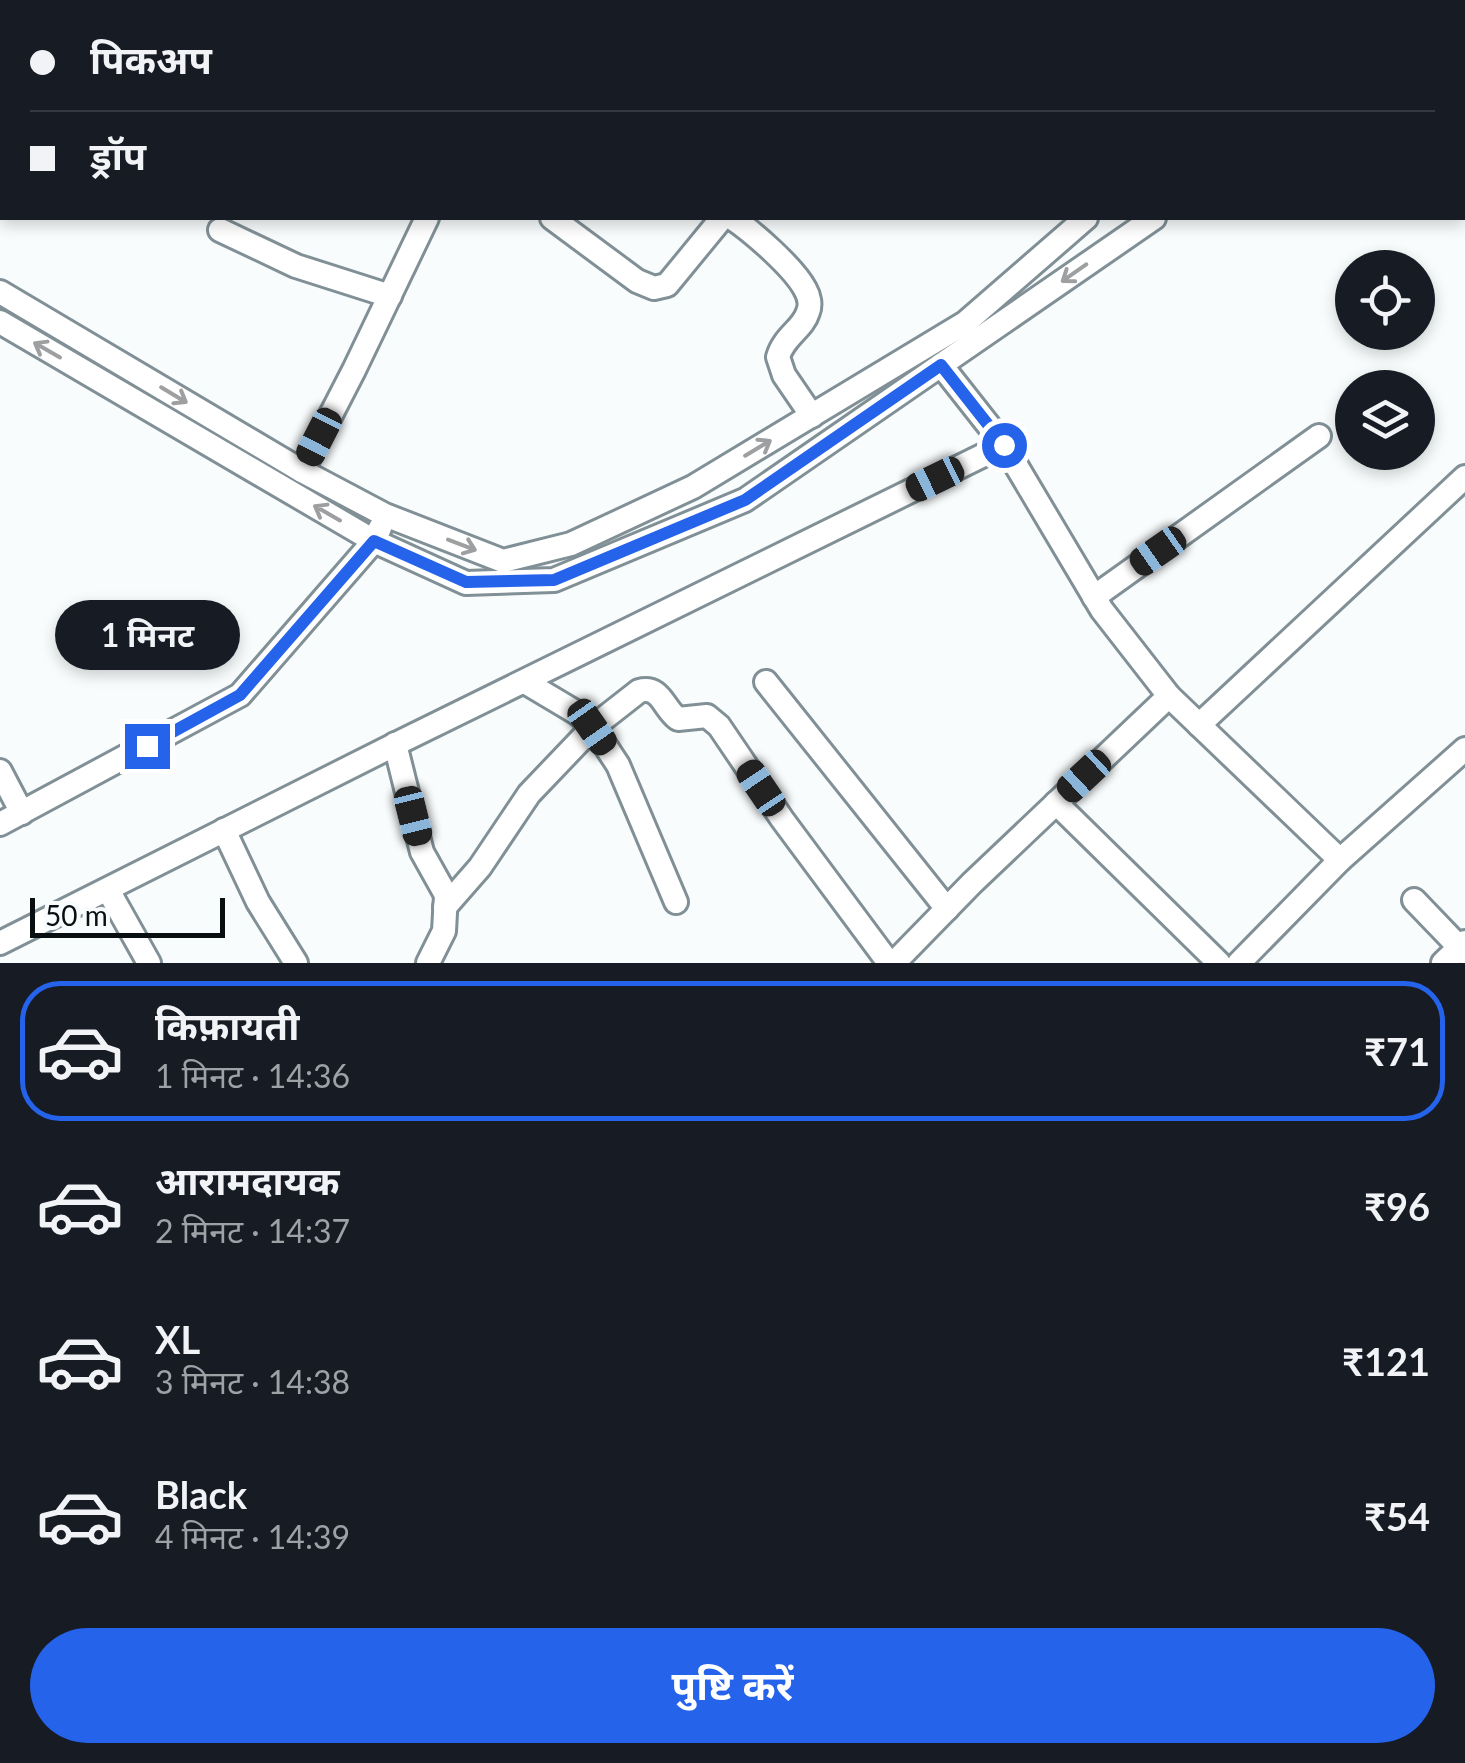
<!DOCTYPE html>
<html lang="hi">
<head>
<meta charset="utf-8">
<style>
  body { margin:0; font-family:Lato,"Noto Sans Devanagari",sans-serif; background:#242831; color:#f1f3f6; height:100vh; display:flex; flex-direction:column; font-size:38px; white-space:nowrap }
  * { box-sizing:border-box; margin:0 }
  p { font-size:32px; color:#9ea1a6 }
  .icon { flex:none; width:55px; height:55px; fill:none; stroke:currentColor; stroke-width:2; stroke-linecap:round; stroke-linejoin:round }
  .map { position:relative; height:963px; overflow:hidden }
  .sheet { display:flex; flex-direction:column; background:#171b24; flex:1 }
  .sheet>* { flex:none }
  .banner { position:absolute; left:0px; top:0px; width:1465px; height:220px; box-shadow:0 5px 15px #0003; display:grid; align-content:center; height:220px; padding:0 30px; background:#171b24 }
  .controls { position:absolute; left:1335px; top:250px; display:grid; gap:20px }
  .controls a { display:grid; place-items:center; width:100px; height:100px; border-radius:50%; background:#171b24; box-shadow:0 5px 15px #0003; font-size:50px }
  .scale { position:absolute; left:30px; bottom:25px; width:195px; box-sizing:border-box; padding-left:10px; border:5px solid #090f11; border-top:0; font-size:28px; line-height:35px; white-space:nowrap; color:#090f11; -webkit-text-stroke:8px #f9fcfd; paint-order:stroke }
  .end { position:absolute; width:45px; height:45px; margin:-22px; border:12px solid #2563eb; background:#fff; box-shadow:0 0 0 5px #fff }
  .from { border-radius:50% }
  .bubble { position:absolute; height:70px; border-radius:35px; background:#171b24; box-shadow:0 5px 15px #0003; font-size:32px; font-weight:700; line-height:70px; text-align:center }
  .car { position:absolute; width:30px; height:60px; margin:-30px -15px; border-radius:12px; box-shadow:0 0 8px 2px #0007; background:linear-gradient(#222 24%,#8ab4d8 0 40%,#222 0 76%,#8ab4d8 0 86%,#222 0) }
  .banner b { display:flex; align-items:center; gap:35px; height:95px; font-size:38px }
  .banner b+b { border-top:2px solid #363941 }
  .banner i { width:25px; height:25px; background:#f1f3f6 }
  ul { padding:18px 0 0; list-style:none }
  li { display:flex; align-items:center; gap:30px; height:140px; margin:0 20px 15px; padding:0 10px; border:5px solid transparent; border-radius:40px }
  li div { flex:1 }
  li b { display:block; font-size:38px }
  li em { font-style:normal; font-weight:700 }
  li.current { border-color:#2563eb }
  li>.icon { width:90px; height:90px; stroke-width:1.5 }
  .primary-button { display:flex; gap:20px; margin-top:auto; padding:20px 30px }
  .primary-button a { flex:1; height:115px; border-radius:60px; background:#2563eb; color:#fff; font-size:40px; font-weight:700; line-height:115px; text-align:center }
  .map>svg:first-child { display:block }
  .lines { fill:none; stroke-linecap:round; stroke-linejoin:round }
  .minor-casing { stroke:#809096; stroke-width:28 }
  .minor { stroke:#fff; stroke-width:22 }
  .oneway { stroke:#9d9fa0 }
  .route { stroke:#2563eb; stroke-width:12 }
</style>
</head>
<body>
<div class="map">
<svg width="1465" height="963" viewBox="0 0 1465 963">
  <rect width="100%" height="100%" fill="#f9fcfd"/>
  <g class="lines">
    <defs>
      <g id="minor">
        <polyline points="248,2 249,0"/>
        <polyline points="416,2 417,0"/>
        <polyline points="533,2 534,0"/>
        <polyline points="787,2 788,0"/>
        <polyline points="1080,2 1080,0"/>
        <polyline points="1345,2 1348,0"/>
        <polyline points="1423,2 1428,0"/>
        <polyline points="0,129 2,124"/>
        <polyline points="552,218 637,281 654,288 667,285 722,218"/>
        <path d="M732,218C753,232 794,268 805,289C809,296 811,305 808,312C803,329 784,336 778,357L784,375L812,416"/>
        <polyline points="220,230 296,266 390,296"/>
        <polyline points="0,292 302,471 385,515 503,561 571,544 693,487 965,323 1086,218"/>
        <polyline points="0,322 374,541 466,583 554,580 745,500 1154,218"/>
        <polyline points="941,365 1004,445 1102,610 1169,696"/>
        <polyline points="302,471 354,370 427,218"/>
        <polyline points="1094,597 1319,436"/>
        <polyline points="766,682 947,909"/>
        <polyline points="1199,725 1465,477"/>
        <polyline points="395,744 422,852 446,895 444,931 428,963"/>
        <polyline points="0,771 22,813"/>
        <polyline points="1056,803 1219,963"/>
        <polyline points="0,824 240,695 374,541 380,528"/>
        <polyline points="224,830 258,902 296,963"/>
        <polyline points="108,890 149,963"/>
        <polyline points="1414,900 1465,953"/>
        <path d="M676,902L618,765L593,727L639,691C661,685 663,708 678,719L707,716L719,726L782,819L889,963"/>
        <polyline points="445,907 480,867 529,794 593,727 577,713 525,682"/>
        <polyline points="0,943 404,740 1004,445"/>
        <polyline points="894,963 972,883 1169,696 1340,860"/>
        <polyline points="1239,963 1340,860 1465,749"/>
        <polyline points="1443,963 1465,942"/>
      </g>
    </defs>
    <use href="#minor" class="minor-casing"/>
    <use href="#minor" class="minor"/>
  </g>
  <defs><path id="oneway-shaft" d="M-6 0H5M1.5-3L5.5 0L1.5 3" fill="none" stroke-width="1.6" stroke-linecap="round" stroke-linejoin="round" transform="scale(2.5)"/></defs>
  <g class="oneway">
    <use href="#oneway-shaft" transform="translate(1074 273) rotate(145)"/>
    <use href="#oneway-shaft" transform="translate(47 350) rotate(-150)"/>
    <use href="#oneway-shaft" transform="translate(174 395) rotate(31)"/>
    <use href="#oneway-shaft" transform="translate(758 448) rotate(-31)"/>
    <use href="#oneway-shaft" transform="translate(327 513) rotate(-150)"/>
    <use href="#oneway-shaft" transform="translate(462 545) rotate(21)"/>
  </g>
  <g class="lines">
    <polyline class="route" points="147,746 240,695 374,541 466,582 554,580 745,500 941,365 1004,445"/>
  </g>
</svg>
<div class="controls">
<a><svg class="icon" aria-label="locate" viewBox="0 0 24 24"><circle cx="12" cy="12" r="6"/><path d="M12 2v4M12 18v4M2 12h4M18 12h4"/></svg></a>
<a><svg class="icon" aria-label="layers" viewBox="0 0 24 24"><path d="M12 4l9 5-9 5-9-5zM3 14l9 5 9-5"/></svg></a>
</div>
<div class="scale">50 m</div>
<i class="end from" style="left:1004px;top:445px"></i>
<i class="end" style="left:147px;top:746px"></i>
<div class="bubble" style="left:55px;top:600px;width:185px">1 मिनट</div>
<i class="car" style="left:319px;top:437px;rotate:207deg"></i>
<i class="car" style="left:935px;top:479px;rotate:244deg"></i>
<i class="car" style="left:1158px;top:551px;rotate:235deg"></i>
<i class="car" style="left:592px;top:727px;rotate:145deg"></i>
<i class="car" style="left:1084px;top:776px;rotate:227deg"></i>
<i class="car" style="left:761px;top:788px;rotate:326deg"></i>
<i class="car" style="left:413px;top:816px;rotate:166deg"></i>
<div class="banner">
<b><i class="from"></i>पिकअप</b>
<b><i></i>ड्रॉप</b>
</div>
</div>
<section class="sheet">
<ul>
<li class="current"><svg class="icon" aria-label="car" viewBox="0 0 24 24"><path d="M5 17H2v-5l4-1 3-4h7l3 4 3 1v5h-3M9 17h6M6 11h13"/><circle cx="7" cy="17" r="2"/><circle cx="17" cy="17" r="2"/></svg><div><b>किफ़ायती</b><p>1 मिनट · 14:36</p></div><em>₹71</em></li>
<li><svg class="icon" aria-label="car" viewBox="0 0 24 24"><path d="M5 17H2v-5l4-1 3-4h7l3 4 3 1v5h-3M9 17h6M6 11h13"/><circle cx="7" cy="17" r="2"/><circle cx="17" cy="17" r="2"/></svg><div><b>आरामदायक</b><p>2 मिनट · 14:37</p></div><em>₹96</em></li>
<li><svg class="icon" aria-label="car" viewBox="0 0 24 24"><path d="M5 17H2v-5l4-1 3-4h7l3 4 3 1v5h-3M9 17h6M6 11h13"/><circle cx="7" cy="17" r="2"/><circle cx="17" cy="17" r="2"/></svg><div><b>XL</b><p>3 मिनट · 14:38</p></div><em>₹121</em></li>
<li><svg class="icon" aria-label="car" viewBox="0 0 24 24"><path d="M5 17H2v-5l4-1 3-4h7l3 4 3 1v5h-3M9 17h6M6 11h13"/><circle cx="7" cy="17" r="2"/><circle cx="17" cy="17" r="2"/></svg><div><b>Black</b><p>4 मिनट · 14:39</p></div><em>₹54</em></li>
</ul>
<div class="primary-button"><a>पुष्टि करें</a></div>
</section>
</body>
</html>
